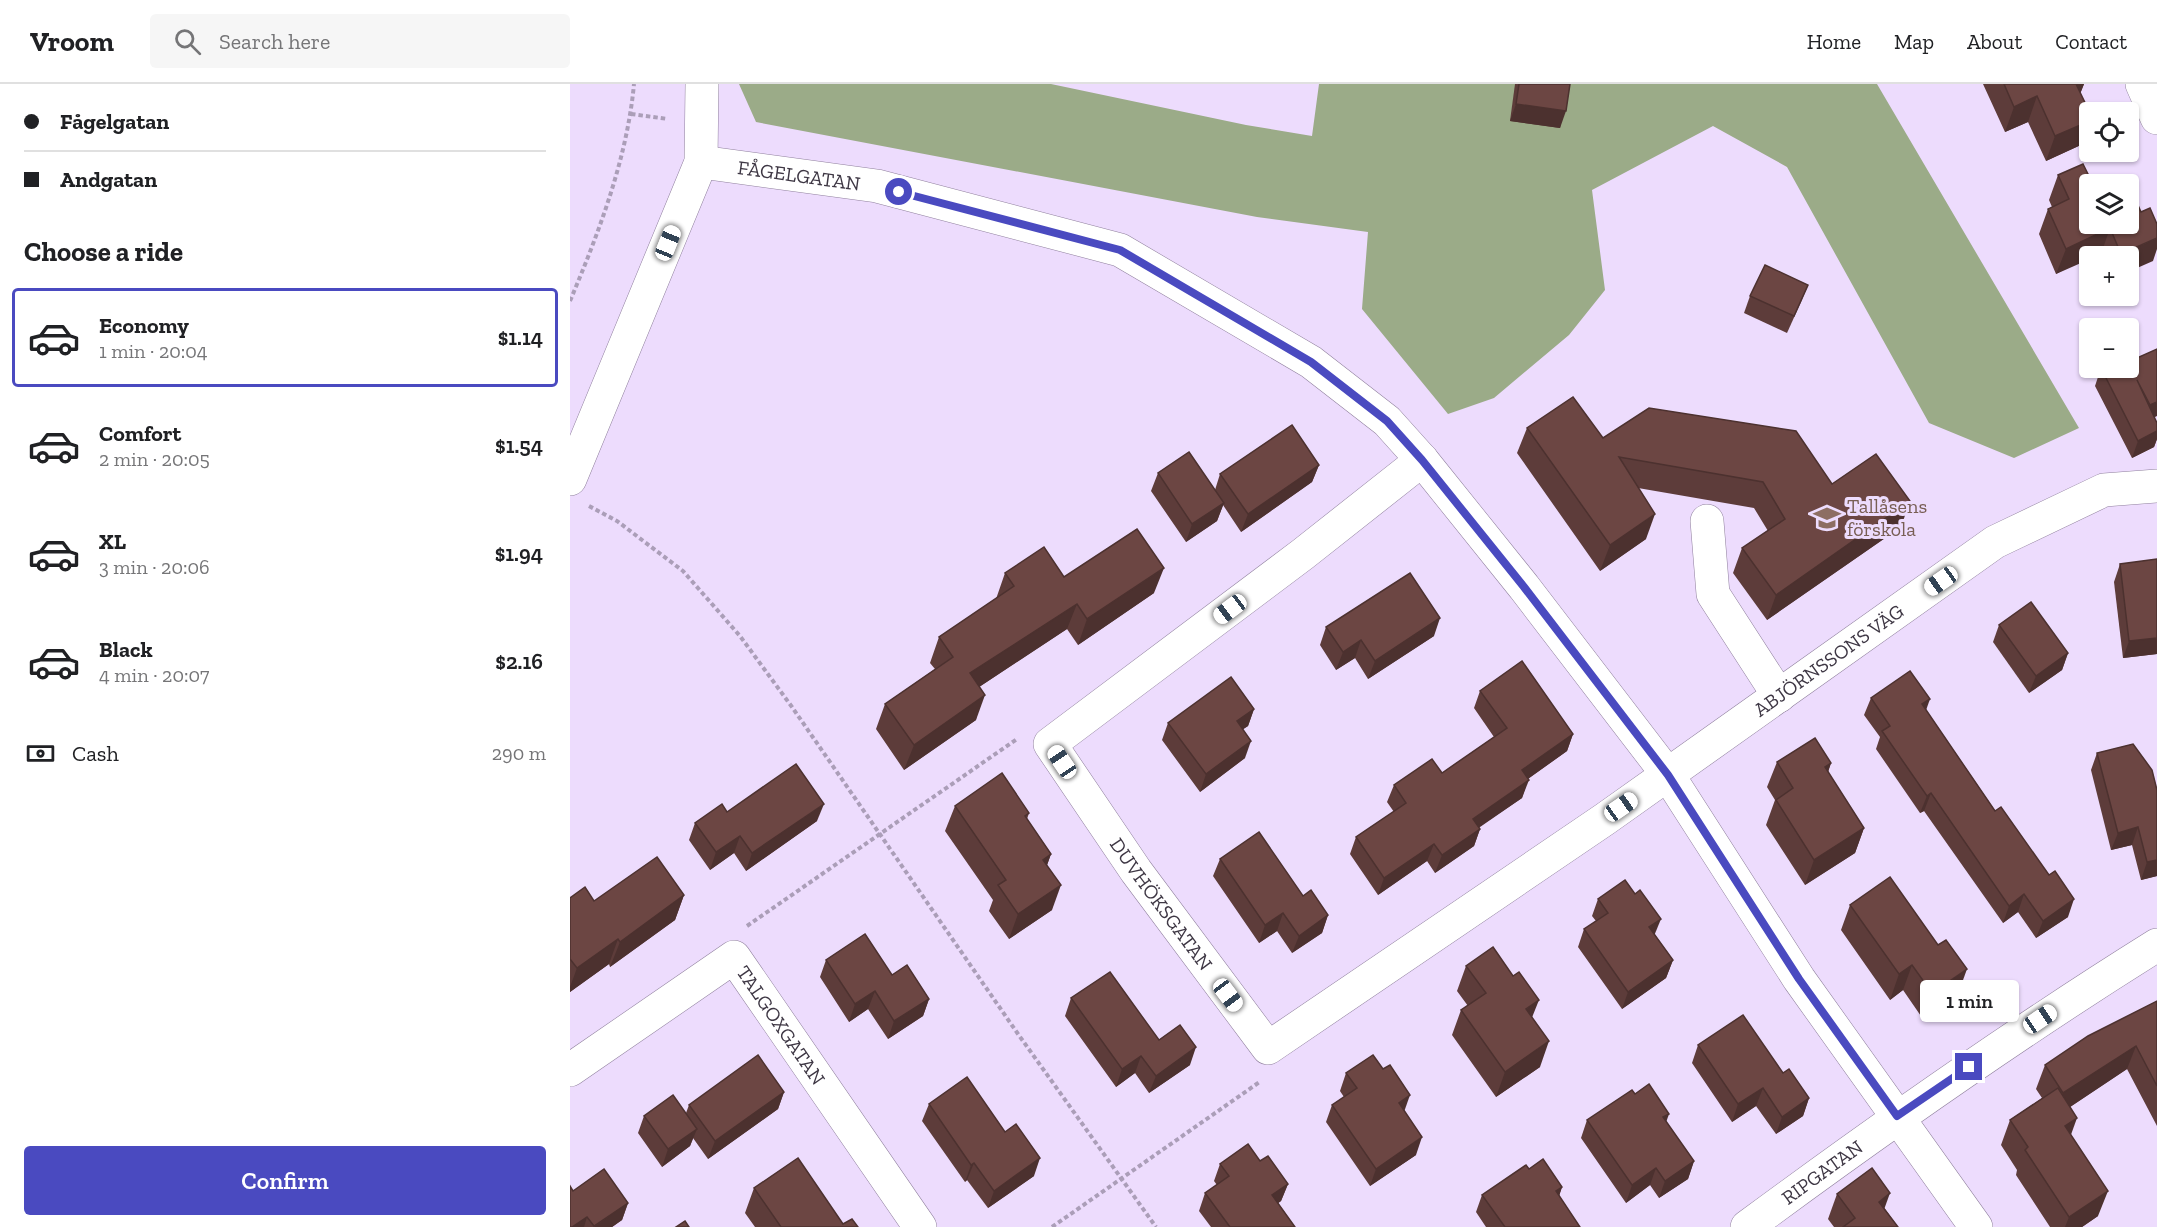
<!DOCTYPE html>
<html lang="en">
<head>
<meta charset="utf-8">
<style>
  body { margin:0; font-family:"Zilla Slab",serif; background:#f6f6f6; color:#202124; height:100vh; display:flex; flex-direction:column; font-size:22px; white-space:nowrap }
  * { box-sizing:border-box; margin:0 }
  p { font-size:20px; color:#757577 }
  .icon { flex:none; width:33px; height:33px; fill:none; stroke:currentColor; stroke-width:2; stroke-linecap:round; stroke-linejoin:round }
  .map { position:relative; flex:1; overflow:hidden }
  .panel { display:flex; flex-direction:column; background:#fff; width:570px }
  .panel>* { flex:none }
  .banner { display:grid; align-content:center; height:132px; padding:0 24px; background:#fff }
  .controls { position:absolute; left:1509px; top:18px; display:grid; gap:12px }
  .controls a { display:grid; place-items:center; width:60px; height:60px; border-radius:6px; background:#fff; box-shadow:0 2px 4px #0004; font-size:30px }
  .end { position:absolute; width:27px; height:27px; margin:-14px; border:8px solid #4a4ac0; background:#fff; box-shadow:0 0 0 3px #fff }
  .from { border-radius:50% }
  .bubble { position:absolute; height:42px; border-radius:6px; background:#fff; box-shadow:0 2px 4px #0004; font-size:20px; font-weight:600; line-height:42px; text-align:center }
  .car { position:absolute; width:18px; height:36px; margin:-18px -9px; border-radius:8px; box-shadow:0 0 4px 2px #0007; background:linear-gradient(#fff 24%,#345 0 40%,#fff 0 76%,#345 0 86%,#fff 0) }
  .banner b { display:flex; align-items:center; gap:21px; height:57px; font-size:22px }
  .banner b+b { border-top:2px solid #e0e0e0 }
  .banner i { width:15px; height:15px; background:#202124 }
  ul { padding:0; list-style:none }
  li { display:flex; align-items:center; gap:18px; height:99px; margin:0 12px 9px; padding:0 12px; border:3px solid transparent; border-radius:6px }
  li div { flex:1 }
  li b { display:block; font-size:22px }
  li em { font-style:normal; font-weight:600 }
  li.current { border-color:#4a4ac0 }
  li>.icon { width:54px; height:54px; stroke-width:1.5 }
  h2 { padding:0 24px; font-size:27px; line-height:72px }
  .pay { display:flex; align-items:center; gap:15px; height:66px; padding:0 24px; font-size:22px }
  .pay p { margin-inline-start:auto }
  .primary-button { display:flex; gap:12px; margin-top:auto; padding:12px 24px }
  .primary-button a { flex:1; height:69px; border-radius:6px; background:#4a4ac0; color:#fff; font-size:24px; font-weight:600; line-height:69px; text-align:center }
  header { display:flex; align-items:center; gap:36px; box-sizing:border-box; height:84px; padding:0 30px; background:#fff; border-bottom:2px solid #e0e0e0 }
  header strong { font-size:28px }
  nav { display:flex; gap:33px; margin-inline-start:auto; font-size:21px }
  .search { width:420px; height:54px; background:#f6f6f6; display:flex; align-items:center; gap:15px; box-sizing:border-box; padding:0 21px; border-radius:6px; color:#757577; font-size:22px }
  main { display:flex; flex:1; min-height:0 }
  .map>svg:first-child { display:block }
  .forest { fill:#9bab88 }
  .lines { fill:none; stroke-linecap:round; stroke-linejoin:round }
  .minor-casing { stroke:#90809e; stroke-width:34 }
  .path { stroke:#ab9eb8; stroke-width:4; stroke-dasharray:4.5 3; stroke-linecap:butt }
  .minor { stroke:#fff; stroke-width:33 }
  .wall { fill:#5d3c3a }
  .shaded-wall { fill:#4c312f }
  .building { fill:#6c4643; stroke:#4c312f; stroke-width:1.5 }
  .route { stroke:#4a4ac0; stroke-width:8 }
  .labels { text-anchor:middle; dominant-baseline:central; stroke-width:6; stroke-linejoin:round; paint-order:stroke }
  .street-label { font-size:20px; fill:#3e3744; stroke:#eddcfd }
  .education-label { font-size:20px; fill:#785e54; stroke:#eddcfd; text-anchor:start }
</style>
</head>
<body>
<header>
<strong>Vroom</strong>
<div class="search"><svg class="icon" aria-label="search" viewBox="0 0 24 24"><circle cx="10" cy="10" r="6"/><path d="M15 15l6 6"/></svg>Search here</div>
<nav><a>Home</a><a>Map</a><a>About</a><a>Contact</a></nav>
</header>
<main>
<section class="panel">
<div class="banner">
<b><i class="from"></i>Fågelgatan</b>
<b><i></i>Andgatan</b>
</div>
<h2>Choose a ride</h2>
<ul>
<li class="current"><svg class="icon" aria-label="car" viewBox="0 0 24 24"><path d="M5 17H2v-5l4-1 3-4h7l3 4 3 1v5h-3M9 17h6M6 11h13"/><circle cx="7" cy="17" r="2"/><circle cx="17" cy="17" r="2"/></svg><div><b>Economy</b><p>1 min · 20:04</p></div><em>$1.14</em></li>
<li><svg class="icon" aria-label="car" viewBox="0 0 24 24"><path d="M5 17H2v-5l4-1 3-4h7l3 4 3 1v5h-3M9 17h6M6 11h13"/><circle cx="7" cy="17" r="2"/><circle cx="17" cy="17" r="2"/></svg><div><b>Comfort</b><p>2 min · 20:05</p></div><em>$1.54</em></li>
<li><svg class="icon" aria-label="car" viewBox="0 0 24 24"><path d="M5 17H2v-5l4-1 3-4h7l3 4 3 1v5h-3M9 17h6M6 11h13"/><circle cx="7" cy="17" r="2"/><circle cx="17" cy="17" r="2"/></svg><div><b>XL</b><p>3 min · 20:06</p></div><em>$1.94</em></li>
<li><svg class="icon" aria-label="car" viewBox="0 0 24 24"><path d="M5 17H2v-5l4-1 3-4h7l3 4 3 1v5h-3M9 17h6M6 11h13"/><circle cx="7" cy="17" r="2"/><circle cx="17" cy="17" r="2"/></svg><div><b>Black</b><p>4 min · 20:07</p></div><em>$2.16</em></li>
</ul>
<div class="pay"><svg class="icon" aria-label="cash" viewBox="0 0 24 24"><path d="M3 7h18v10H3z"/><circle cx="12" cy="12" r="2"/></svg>Cash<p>290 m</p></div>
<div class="primary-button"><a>Confirm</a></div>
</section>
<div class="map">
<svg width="1587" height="1143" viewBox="0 0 1587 1143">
  <rect width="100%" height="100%" fill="#eddcfd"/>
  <polygon class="forest" points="169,0 481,0 676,41 742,52 749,0 1307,0 1509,344 1444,374 1359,339 1217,83 1143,42 1022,106 1035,206 999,251 924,314 878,330 792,225 798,148 687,133 186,38"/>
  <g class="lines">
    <defs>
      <g id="minor">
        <polyline points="1572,0 1587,34"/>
        <path id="s1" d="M131,78L307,102L550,166L741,278L817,337L852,376L954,503L1098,691L1229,895L1406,1143"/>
        <path id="s2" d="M852,376L733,470L480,660L566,787L698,964L1035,735L1425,458L1534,406L1587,402"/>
        <polyline points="0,395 131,78 132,0"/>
        <polyline points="1137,437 1143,510 1209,612"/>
        <path id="s3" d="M0,986L164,873L350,1143"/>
        <path id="s4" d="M1177,1143C1311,1044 1446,949 1587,861"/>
      </g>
    </defs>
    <use href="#minor" class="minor-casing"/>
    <g class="path">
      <polyline points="61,30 98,35"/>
      <path d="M0,217C29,148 57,75 64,0"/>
      <polyline points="19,422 47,437 113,487 170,552 222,623 448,950 586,1143"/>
      <polyline points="177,842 447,655"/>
      <polyline points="482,1143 691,997"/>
    </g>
    <use href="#minor" class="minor"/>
  </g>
  <g class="wall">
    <polygon points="945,0 1000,0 990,44 940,37"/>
    <polygon points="1413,0 1514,0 1510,10 1513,60 1476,77 1458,38 1435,48"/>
    <polygon points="1488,91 1523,100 1583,177 1558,172 1532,172 1531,170 1525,172 1520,172 1486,190 1469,150 1478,125 1482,123 1479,116"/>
    <polygon points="1238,201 1231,218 1217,249 1174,229 1180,212"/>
    <polygon points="1587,265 1584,333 1587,339 1587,355 1584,363 1562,374 1525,302 1531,284 1559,279"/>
    <polygon points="957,344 1033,354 1262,400 1331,443 1197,536 1163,489 1172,464 1198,447 1184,424 1068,404 1076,455 1030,487 947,369"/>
    <polygon points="749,381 742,398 671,448 653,421 647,437 616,458 581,407 588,389 645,406 650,390"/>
    <polygon points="1550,480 1587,570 1553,574 1544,498"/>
    <polygon points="435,489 494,493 584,509 508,561 497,545 409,603 406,636 334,686 306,645 315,620 365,585 360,579 369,553 426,515"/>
    <polygon points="1429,541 1498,569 1492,586 1459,609 1423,558"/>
    <polygon points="756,543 864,552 798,595 785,574 766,586 750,561"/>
    <polygon points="910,607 1003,650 997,667 958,695 952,714 909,743 910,745 904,762 865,789 857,777 808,811 780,770 786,753 824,728 817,718 824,701 872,689 924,653 904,624"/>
    <polygon points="1301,614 1356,626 1498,833 1466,854 1448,828 1433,839 1354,727 1350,729 1306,665 1310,653 1294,631"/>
    <polygon points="684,625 678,642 673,645 675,674 630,708 592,656 598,639"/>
    <polygon points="1527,669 1587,706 1587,792 1571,796 1562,761 1541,766 1521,686"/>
    <polygon points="1207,678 1261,679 1258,688 1294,744 1285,769 1235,801 1196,741 1205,716 1197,703"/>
    <polygon points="385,722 459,729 457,735 481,770 477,781 482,826 439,855 419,827 423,816 375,747"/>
    <polygon points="157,728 247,737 176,787 164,769 140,786 119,756 125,739"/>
    <polygon points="650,775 758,831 752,849 722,869 707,847 689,859 643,792"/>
    <polygon points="114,811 105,836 40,883 39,880 0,908 0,814 24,817"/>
    <polygon points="1028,815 1085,851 1103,876 1096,894 1052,925 1008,863 1014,845 1026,837 1022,832"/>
    <polygon points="1280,821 1388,910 1353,935 1333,906 1320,916 1271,846"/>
    <polygon points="256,876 322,891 359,915 353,932 318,955 298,925 279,938 250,893"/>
    <polygon points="896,882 962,934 970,983 926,1013 882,951 891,926 898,922 887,907"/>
    <polygon points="501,914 589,956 620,981 579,1009 565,989 546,1003 495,932"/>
    <polygon points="1587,917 1587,1042 1557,985 1500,1023 1501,1051 1528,1132 1512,1143 1480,1143 1446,1091 1447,1086 1431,1061 1440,1036 1472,1014 1466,1005 1475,981"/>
    <polygon points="1128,961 1213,989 1239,1014 1233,1032 1206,1050 1186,1022 1162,1038 1122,979"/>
    <polygon points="776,989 834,1027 846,1071 800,1102 756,1038 762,1021 774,1013 770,1007"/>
    <polygon points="214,1008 208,1025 138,1075 123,1054 120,1062 92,1083 68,1049 74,1032 116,1029 119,1021"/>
    <polygon points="1065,1010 1096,1038 1124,1077 1118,1095 1089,1114 1080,1101 1056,1119 1011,1054 1017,1036"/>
    <polygon points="359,1020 435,1048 464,1092 418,1124 397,1096 395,1098 352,1037"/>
    <polygon points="690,1077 718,1100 711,1117 708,1119 725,1143 641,1143 629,1127 635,1109 647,1101 644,1097 650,1080"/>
    <polygon points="959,1085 992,1103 989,1112 1010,1143 916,1143 906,1128 912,1111"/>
    <polygon points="184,1104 273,1140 288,1143 185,1143 175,1129"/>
    <polygon points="3,1107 58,1119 52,1136 42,1143 0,1143"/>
    <polygon points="1267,1110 1315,1125 1328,1143 1264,1143 1258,1135"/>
  </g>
  <g class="shaded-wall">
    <polygon points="1503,0 1514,0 1508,15"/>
    <polygon points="1467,12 1458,38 1435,48 1444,23"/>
    <polygon points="946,20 996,27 990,44 940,37"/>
    <polygon points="1520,37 1520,43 1513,60 1476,77 1485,52"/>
    <polygon points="1540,144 1531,170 1525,172 1520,172 1520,175 1486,190 1496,165"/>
    <polygon points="1587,154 1587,165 1583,177 1558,188 1558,172 1551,172 1551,170"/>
    <polygon points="1587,318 1587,332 1573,339 1580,321"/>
    <polygon points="1587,347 1587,355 1584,363 1562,374 1568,357"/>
    <polygon points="749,381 742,398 671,448 678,430"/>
    <polygon points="1340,417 1331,443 1197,536 1206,511"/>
    <polygon points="654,419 647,437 616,458 622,440"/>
    <polygon points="1085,430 1076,455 1030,487 1040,461"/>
    <polygon points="594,484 584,509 508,561 517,535"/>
    <polygon points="507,520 497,545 391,615 400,589"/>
    <polygon points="870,534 864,552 798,595 805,577"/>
    <polygon points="1587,554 1587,570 1553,574 1559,557"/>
    <polygon points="791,556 785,574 766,586 773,568"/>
    <polygon points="1498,569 1492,586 1459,609 1466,592"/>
    <polygon points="415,611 406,636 334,686 344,661"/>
    <polygon points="1360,615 1354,632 1352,620"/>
    <polygon points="684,625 678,642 660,654 667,637"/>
    <polygon points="1003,650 997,667 945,704 952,686"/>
    <polygon points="681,657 675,674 630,708 636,690"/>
    <polygon points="1261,679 1252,705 1255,683"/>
    <polygon points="959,696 952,714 897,752 903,735"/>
    <polygon points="1361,709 1354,727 1350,729 1357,712"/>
    <polygon points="254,720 247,737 176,787 182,769"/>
    <polygon points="1568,743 1562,761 1541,766 1548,749"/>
    <polygon points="1294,744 1285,769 1235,801 1244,776"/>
    <polygon points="910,745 904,762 865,789 872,771"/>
    <polygon points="170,752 164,769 140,786 146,768"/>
    <polygon points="864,760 857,777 808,811 814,794"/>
    <polygon points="481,770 472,795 473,776"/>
    <polygon points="1587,776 1587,792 1571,796 1577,778"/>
    <polygon points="491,801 482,826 439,855 448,830"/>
    <polygon points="1454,810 1448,828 1433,839 1439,822"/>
    <polygon points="114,811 105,836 40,883 50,858"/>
    <polygon points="1504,815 1498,833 1466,854 1473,837"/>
    <polygon points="713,829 707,847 689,859 695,841"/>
    <polygon points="758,831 752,849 722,869 729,852"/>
    <polygon points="1091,835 1084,852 1079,843"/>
    <polygon points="48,855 39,880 0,908 0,903 7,884"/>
    <polygon points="1103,876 1096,894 1052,925 1058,908"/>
    <polygon points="1342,881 1333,906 1320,916 1329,890"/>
    <polygon points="1397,885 1388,910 1353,935 1362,909"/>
    <polygon points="305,907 298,925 279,938 285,920"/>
    <polygon points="359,915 353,932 318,955 324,937"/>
    <polygon points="969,916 959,941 956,925"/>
    <polygon points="979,957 970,983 926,1013 935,988"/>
    <polygon points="1566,962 1557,985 1485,1033 1493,1009"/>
    <polygon points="626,963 620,981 579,1009 586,992"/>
    <polygon points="571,972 565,989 546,1003 552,985"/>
    <polygon points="1193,1004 1186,1022 1162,1038 1168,1020"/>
    <polygon points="214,1008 208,1025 138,1075 145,1057"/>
    <polygon points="840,1011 834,1028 829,1019"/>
    <polygon points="1239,1014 1233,1032 1206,1050 1212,1033"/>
    <polygon points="1099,1030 1093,1047 1093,1033"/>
    <polygon points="1507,1034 1498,1059 1495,1042"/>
    <polygon points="127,1045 120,1062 92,1083 98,1065"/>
    <polygon points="852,1053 846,1071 800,1102 806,1085"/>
    <polygon points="470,1074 464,1092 418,1124 424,1107"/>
    <polygon points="1124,1077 1118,1095 1089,1114 1095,1097"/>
    <polygon points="404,1079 397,1096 395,1098 401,1081"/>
    <polygon points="1086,1084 1080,1101 1056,1119 1062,1101"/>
    <polygon points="718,1100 711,1117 696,1128 702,1111"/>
    <polygon points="992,1103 986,1121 986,1107"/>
    <polygon points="1538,1107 1528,1132 1512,1143 1495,1143 1499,1133"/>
    <polygon points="1320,1109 1311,1134 1309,1118"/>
    <polygon points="58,1119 52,1136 42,1143 24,1143"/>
    <polygon points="17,1133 14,1143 2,1143"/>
  </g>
  <g class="building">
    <polygon points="949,0 1000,0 996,27 946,20"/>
    <polygon points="1434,0 1506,0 1520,29 1520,37 1485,52 1467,12 1444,23"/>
    <polygon points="1513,80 1523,100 1520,100 1520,140 1558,140 1558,100 1523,100 1534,95 1536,100 1555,92 1571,128 1580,124 1587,140 1587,154 1551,170 1540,144 1496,165 1478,125 1499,115 1488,91"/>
    <polygon points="1195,181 1238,201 1224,232 1180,212"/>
    <polygon points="1587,265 1587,318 1580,321 1567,296 1587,339 1587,347 1568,357 1531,284 1558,284 1558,278"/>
    <polygon points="1003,313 1033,354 1079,324 1226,347 1262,400 1306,370 1340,417 1206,511 1172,464 1215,435 1193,398 1049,373 1085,430 1040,461 957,344"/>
    <polygon points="722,341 749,381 678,430 650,390"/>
    <polygon points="619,368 654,419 622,440 588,389"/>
    <polygon points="567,445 594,484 517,535 507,520 400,589 415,611 344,661 315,620 383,573 369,553 444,502 435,489 474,463 494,493"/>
    <polygon points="1587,475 1587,554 1559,557 1550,480"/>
    <polygon points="840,489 870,534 805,577 791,556 773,568 756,543"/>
    <polygon points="1461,518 1498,569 1466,592 1429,541"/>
    <polygon points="952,577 1003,650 952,686 959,696 903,735 910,745 872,771 864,760 814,794 786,753 836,719 824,701 862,675 872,689 937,644 910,607"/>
    <polygon points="1340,587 1360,615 1352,620 1425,727 1431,723 1479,791 1485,787 1504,815 1473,837 1454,810 1439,822 1361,709 1357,712 1312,647 1320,642 1301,614"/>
    <polygon points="661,593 684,625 667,637 681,657 636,690 598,639"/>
    <polygon points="1245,654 1261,679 1255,683 1294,744 1244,776 1206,716 1223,704 1207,678"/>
    <polygon points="1563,660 1582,686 1587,706 1587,776 1577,778 1568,743 1548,749 1527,669"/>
    <polygon points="226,680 254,720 182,769 170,752 146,768 125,739 152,720 157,728"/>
    <polygon points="432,689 459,729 455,732 481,770 473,776 491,801 448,830 428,801 436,796 385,722"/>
    <polygon points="689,748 733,812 741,806 758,831 729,852 713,829 695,841 650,775"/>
    <polygon points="87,773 114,811 50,858 48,855 7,884 0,875 0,814 15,803 24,817"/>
    <polygon points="1320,793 1368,861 1376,856 1397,885 1362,909 1342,881 1329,890 1280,821"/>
    <polygon points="1055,796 1065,810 1070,806 1091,835 1079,843 1103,876 1058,908 1014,845 1038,829 1028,815"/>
    <polygon points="295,850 322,891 337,881 359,915 324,937 305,907 285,920 256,876"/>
    <polygon points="923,863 943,892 949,888 969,916 956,925 979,957 935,988 891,926 916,909 896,882"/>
    <polygon points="540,888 589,956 610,941 626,963 586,992 571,972 552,985 501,914"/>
    <polygon points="1587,917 1587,1002 1566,962 1493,1009 1475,981 1518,952"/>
    <polygon points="1173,931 1213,989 1219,985 1239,1014 1212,1033 1193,1004 1168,1020 1128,961"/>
    <polygon points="188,971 214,1008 145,1057 119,1021"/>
    <polygon points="803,971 813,985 820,981 840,1011 829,1019 852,1053 806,1085 762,1021 787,1004 776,989"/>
    <polygon points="397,993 435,1048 446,1040 470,1074 424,1107 404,1079 401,1081 359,1020"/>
    <polygon points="1079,1000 1099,1030 1093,1033 1124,1077 1095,1097 1086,1084 1062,1101 1017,1036 1062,1006 1065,1010"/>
    <polygon points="1488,1004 1507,1034 1495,1042 1538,1107 1499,1133 1455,1066 1458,1063 1440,1036"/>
    <polygon points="103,1011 127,1045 98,1065 74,1032"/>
    <polygon points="678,1060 690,1077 698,1072 718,1100 702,1111 725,1143 660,1143 635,1109 659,1092 650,1080"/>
    <polygon points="228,1074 273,1140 282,1135 288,1143 211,1143 184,1104"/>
    <polygon points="973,1075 992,1103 986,1107 1010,1143 935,1143 912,1111 956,1081 959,1085"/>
    <polygon points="1302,1084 1320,1109 1309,1118 1328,1143 1273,1143 1285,1134 1267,1110"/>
    <polygon points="34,1085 58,1119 24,1142 17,1133 2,1143 0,1143 0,1102 3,1107"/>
    <polygon points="115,1137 119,1143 106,1143"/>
  </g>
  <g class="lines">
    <polyline class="route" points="329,108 550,166 741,278 817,337 852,376 954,503 1098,691 1229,895 1327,1032 1399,983"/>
  </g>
  <defs>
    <symbol id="school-bare" viewBox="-9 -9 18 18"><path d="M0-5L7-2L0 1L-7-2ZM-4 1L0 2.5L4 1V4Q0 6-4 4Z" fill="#8d6e63" stroke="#eddcfd" stroke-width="2.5" paint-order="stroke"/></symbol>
  </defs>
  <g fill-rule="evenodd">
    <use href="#school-bare" x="1238" y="415" width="38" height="38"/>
  </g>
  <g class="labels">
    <g class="street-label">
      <text stroke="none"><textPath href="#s1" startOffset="99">FÅGELGATAN</textPath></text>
      <text stroke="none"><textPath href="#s2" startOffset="1524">ABJÖRNSSONS VÄG</textPath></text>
      <text stroke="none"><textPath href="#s2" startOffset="663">DUVHÖKSGATAN</textPath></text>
      <text stroke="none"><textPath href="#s3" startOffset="282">TALGOXGATAN</textPath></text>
      <text stroke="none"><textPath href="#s4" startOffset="93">RIPGATAN</textPath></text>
    </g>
    <g class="education-label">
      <text x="1277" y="422">Tallåsens<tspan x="1277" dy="23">förskola</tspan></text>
    </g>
  </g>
</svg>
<div class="controls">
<a><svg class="icon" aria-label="locate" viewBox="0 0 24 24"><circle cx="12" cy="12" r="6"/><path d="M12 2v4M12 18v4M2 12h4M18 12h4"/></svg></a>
<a><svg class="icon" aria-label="layers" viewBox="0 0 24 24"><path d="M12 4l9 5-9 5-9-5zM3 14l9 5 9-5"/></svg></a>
<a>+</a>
<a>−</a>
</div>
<i class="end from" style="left:329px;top:108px"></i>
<i class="end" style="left:1399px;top:983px"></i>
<div class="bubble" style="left:1350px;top:896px;width:99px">1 min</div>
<i class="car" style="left:98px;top:159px;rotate:22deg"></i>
<i class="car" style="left:1371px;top:497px;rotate:235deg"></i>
<i class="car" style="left:660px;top:525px;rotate:233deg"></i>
<i class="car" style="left:492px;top:678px;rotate:326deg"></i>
<i class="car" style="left:1051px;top:723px;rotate:55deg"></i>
<i class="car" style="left:658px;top:911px;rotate:143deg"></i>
<i class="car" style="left:1470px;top:935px;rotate:56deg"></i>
</div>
</main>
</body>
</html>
